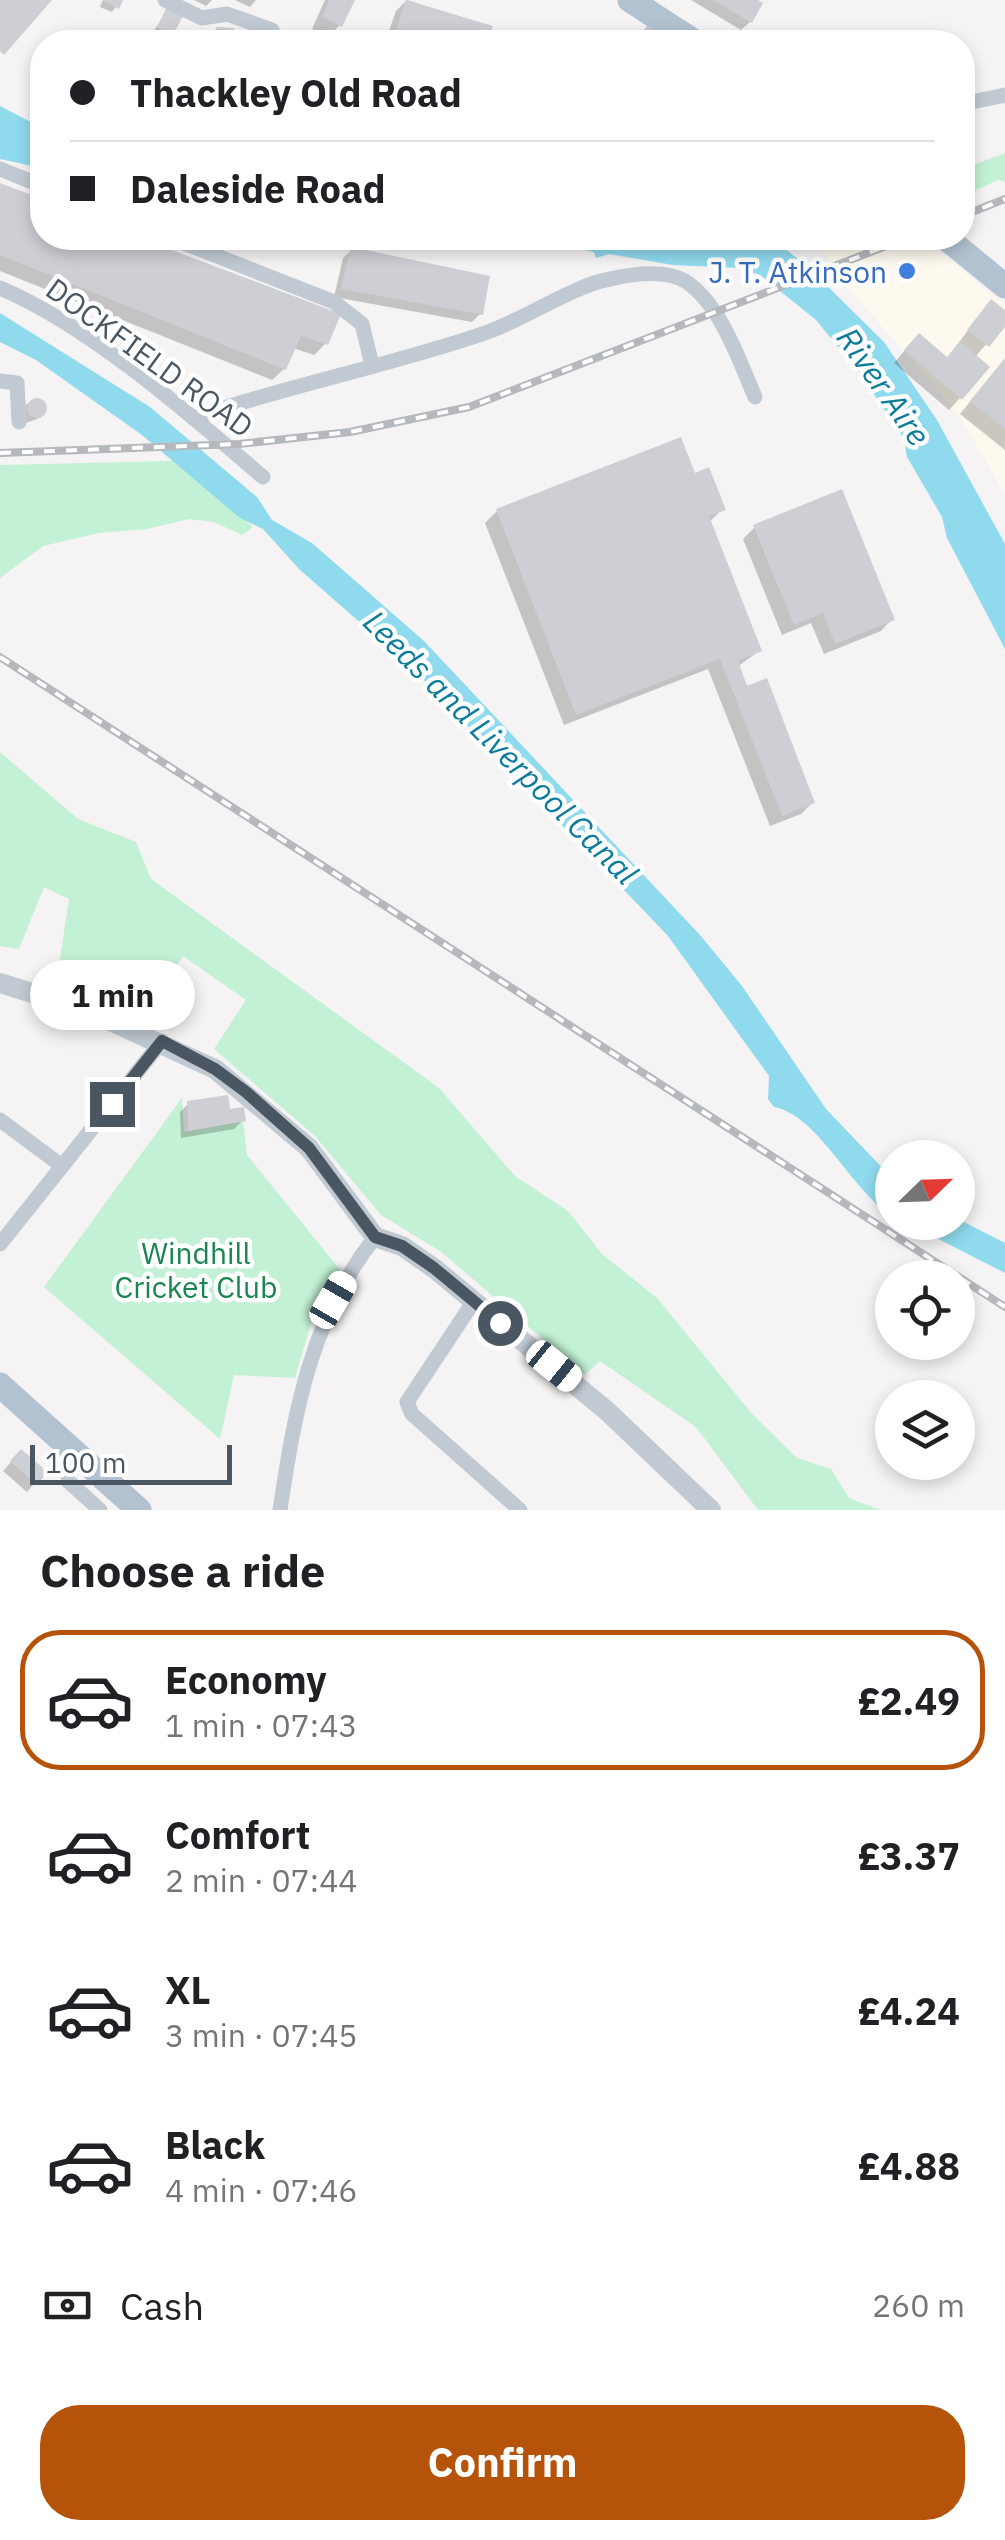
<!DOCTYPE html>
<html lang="en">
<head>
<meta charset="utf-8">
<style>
  body { margin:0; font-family:"IBM Plex Sans",sans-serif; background:#f2f2f2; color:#202124; height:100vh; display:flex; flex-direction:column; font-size:38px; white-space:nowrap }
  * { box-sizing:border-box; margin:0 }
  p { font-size:32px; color:#757577 }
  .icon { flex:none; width:55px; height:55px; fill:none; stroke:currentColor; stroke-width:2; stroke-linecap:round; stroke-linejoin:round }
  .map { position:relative; height:1510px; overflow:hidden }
  .drawer { display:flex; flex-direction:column; background:#fff; flex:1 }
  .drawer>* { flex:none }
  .banner { position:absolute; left:30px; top:30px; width:945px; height:220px; border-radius:40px; box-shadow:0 5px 15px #0003; display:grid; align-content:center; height:220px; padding:0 40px; background:#fff }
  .needle { width:65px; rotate:67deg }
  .tools { position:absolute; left:875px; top:1140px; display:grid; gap:20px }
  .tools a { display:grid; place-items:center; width:100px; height:100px; border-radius:50%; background:#fff; box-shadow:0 5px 15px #0003; font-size:50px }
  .scale { position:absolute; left:30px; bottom:25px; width:202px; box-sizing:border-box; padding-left:10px; border:5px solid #4a5661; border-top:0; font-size:28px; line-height:35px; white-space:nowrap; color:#4a5661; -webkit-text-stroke:8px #fff; paint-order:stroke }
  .end { position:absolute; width:45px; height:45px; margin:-22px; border:12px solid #4a5661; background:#fff; box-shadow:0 0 0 5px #fff }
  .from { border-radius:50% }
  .bubble { position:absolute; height:70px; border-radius:35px; background:#fff; box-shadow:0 5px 15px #0003; font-size:32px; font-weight:700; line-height:70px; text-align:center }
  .car { position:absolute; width:30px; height:60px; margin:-30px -15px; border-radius:12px; box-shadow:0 0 8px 2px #0007; background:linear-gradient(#fff 24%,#345 0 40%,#fff 0 76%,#345 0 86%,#fff 0) }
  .banner b { display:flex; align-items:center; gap:35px; height:95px; font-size:38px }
  .banner b+b { border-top:2px solid #e0e0e0 }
  .banner i { width:25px; height:25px; background:#202124 }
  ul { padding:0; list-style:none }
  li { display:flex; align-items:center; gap:30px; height:140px; margin:0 20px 15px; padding:0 20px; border:5px solid transparent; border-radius:40px }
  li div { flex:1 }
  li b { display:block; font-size:38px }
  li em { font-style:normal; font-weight:700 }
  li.current { border-color:#b45309 }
  li>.icon { width:90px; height:90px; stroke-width:1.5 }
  h2 { padding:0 40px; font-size:45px; line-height:120px }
  .pay { display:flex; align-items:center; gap:25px; height:110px; padding:0 40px; font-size:38px }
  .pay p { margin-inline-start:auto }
  .cta { display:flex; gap:20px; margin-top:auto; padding:20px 40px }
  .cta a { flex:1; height:115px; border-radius:40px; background:#b45309; color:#fff; font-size:40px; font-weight:700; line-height:115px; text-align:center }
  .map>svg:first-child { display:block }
  .commercial { fill:#fdf9ef }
  .green { fill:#c3f1d5 }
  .water { fill:#90daee }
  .shadow { fill:#0003 }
  .building { fill:#cdcfd5 }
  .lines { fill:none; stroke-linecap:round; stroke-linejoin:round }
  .minor { stroke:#c1cad2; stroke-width:15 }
  .tertiary { stroke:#c1cad2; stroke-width:20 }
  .primary { stroke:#b3c2d1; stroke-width:25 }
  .rail-casing { stroke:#b5b8bd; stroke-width:8 }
  .rail { stroke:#fff; stroke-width:4; stroke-dasharray:11; stroke-linecap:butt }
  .route { stroke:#4a5661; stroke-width:12 }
  .shop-dot { fill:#3f7fe0; stroke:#fff; stroke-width:4 }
  .labels { text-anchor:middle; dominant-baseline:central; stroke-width:9; stroke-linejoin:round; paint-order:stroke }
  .shop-label { font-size:30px; fill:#366cbe; stroke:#fff; text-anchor:end }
  .street-label { font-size:30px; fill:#4a5661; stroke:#fff }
  .park-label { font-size:30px; fill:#17864f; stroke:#fff }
  .water-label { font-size:32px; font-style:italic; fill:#0c7c9b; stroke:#fff }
</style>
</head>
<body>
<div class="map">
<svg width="1005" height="1510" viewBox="0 0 1005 1510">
  <rect width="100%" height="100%" fill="#f5f3f3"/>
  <polygon class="commercial" points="816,238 922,238 1005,305 1005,495 959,415 837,275"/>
  <g class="green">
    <polygon points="1005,153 1005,182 998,180 963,196 963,169"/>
    <polygon points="173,461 253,527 242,535 214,522 189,519 147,529 99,533 43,546 0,578 0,465"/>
    <polygon points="0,752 78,819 136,842 151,879 439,1088 515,1176 568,1211 602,1254 657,1298 753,1415 797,1458 831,1469 849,1498 880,1510 758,1510 696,1427 600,1361 585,1375 440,1251 381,1215 314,1135 214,1049 246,1000 183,956 149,1004 59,965 69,899 44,887 19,949 0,946"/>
    <polygon points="182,1098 184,1132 243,1121 247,1155 341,1271 312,1320 295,1378 234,1375 220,1439 44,1287"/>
  </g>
  <g class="water">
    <polygon points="0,106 42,128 42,175 32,166 0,159"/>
    <polygon points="526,238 772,238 809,268 884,342 937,420 1005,544 1005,649 947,538 942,517 907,457 904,439 862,376 816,320 760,275 740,268 673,265 609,254 596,258 594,252"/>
    <path d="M0,313L150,407L257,497L272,520L312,543L424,641L700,935L742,986L826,1109L892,1178V1216C851,1190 818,1115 774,1107L768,1099L769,1076L668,936L413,669L299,569L263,529L240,518L142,435L36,360L0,342Z"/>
    <polygon points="958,1219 1005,1243 1005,1273 907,1223"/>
  </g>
  <g class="shadow">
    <polygon points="103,0 121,0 112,12 100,7"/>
    <polygon points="194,0 212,0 206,6"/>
    <polygon points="235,0 256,0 250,7"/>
    <polygon points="325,0 352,0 340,25 328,37 312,29"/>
    <polygon points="407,0 490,27 485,42 385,42 396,11"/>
    <polygon points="691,0 754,0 750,22 741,30"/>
    <polygon points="167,11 171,34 166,39 153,32"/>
    <polygon points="0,185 42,202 42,238 136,238 338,316 326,343 314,355 293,348 284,369 272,380 0,271"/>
    <polygon points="352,250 480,314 472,322 334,297 343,258"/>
    <polygon points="1005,313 1005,323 975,357 960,398 949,410 894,363 907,348 946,360 980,314"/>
    <polygon points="1005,359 1005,450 960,414"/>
    <polygon points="31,401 42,401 42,417 26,423 25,406"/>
    <polygon points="693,476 723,509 709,522 759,651 737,667 812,803 801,814 770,826 708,669 564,725 485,523 497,511"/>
    <polygon points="754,528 892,619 881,631 824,654 811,623 782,635 743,539"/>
    <polygon points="189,1103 227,1112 243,1120 234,1129 181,1138 180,1112"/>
    <polygon points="13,1460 35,1483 27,1492 3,1471"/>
  </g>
  <g class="building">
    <polygon points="0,0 52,0 4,55 0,51"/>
    <polygon points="102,0 123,0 119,9"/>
    <polygon points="329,0 355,0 342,27 322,17"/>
    <polygon points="406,0 493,26 487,42 392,42"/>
    <polygon points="713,0 758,0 763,3 752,23"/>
    <polygon points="167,7 183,16 173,35 157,27"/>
    <polygon points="216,27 234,28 233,42 214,42"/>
    <polygon points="0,183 42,199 42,238 140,238 341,314 328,345 301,336 286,370 0,255"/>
    <polygon points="351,247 490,276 483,315 341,289"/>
    <polygon points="991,299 1005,310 1005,327 989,347 967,330"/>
    <polygon points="919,333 947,357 960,341 990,367 962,400 904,350"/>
    <polygon points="1005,358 1005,429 970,401"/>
    <circle cx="37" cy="408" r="10"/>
    <polygon points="681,437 695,473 709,467 726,510 709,516 762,651 738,661 747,686 767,678 815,803 782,816 720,659 576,715 496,509"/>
    <polygon points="842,489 895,620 835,644 823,613 794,625 753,525"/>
    <polygon points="228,1095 230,1109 244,1107 246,1121 188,1131 187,1101"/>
    <polygon points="21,1449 48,1472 37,1485 10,1461"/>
  </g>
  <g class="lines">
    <g class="minor">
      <polyline points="165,0 202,18 227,14 272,30"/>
      <polyline points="645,42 660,20"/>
      <polyline points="962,104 1005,95"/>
      <polyline points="0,169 42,186"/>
      <polyline points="171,238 334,302 362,324 372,365"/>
      <path d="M0,288C90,326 188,413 263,477"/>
      <polyline points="0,381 17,383 19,422"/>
      <path d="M193,418C289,385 389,366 485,333C524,320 574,285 610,279C632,274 664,269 685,281C720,303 739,360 755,397"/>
      <polyline points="0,1120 62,1166"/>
      <polyline points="0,1244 162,1041"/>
      <polyline points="474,1301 407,1402 412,1414 520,1510"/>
      <polyline points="68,1481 100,1510"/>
      <path d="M280,1510C295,1409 311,1319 375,1237"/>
    </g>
    <polyline class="tertiary" points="0,983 84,1009 215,1069 309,1148 375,1237 402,1246 435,1269 607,1411 711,1510"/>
    <g class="primary">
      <polyline points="630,0 695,42"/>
      <polyline points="946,238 1005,286"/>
      <polyline points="0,1385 139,1510"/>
    </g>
    <defs>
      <g id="rail">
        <polyline points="962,216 1005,199"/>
        <polyline points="0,453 239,444 350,432 469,407 907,238"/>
        <polyline points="0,657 1005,1307"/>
      </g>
    </defs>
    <use href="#rail" class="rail-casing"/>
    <use href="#rail" class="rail"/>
  </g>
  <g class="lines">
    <polyline class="route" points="112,1104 162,1041 215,1069 246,1092 309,1148 375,1237 402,1246 434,1268 500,1323"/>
  </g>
  <circle class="shop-dot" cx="907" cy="271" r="10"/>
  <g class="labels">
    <g class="shop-label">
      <text x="887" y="271">J. T. Atkinson</text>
    </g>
    <g class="street-label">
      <text transform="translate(150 357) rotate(36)">DOCKFIELD ROAD</text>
    </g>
    <g class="park-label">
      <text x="196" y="1252">Windhill<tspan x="196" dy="34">Cricket Club</tspan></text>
    </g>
    <g class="water-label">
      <text transform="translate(884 386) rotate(55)">River Aire</text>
      <text transform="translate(501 747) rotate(45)">Leeds and Liverpool Canal</text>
    </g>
  </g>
</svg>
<div class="tools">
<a><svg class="needle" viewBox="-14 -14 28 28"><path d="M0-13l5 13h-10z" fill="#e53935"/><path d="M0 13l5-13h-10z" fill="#757577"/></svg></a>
<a><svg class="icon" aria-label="locate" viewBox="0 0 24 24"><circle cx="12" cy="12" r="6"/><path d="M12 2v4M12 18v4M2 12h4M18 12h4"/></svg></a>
<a><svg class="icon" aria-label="layers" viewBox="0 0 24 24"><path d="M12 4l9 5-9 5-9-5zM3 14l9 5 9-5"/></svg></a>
</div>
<div class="scale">100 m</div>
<i class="end from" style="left:500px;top:1323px"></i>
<i class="end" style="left:112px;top:1104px"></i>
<div class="bubble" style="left:30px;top:960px;width:165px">1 min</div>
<i class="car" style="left:333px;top:1300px;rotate:30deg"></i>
<i class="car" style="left:554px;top:1366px;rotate:129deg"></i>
<div class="banner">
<b><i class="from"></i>Thackley Old Road</b>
<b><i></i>Daleside Road</b>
</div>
</div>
<section class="drawer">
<h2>Choose a ride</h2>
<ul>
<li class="current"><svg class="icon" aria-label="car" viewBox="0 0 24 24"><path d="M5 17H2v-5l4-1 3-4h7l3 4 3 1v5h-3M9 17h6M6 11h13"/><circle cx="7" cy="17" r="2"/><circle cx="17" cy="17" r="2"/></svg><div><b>Economy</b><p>1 min · 07:43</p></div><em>£2.49</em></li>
<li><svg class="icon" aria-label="car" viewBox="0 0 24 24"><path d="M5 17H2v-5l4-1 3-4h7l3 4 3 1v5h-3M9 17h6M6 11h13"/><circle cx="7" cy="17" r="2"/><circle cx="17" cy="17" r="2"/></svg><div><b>Comfort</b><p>2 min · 07:44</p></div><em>£3.37</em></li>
<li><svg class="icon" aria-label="car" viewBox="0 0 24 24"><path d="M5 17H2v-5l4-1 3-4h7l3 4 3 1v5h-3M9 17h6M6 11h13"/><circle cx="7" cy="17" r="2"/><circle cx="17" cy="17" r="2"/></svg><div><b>XL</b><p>3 min · 07:45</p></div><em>£4.24</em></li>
<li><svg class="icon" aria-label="car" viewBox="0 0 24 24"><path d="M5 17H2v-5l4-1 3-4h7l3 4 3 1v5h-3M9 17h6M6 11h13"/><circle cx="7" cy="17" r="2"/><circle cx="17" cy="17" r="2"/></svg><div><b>Black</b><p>4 min · 07:46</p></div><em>£4.88</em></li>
</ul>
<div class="pay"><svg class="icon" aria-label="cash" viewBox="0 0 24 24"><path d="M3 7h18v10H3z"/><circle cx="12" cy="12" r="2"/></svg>Cash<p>260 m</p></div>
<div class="cta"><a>Confirm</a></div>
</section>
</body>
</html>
